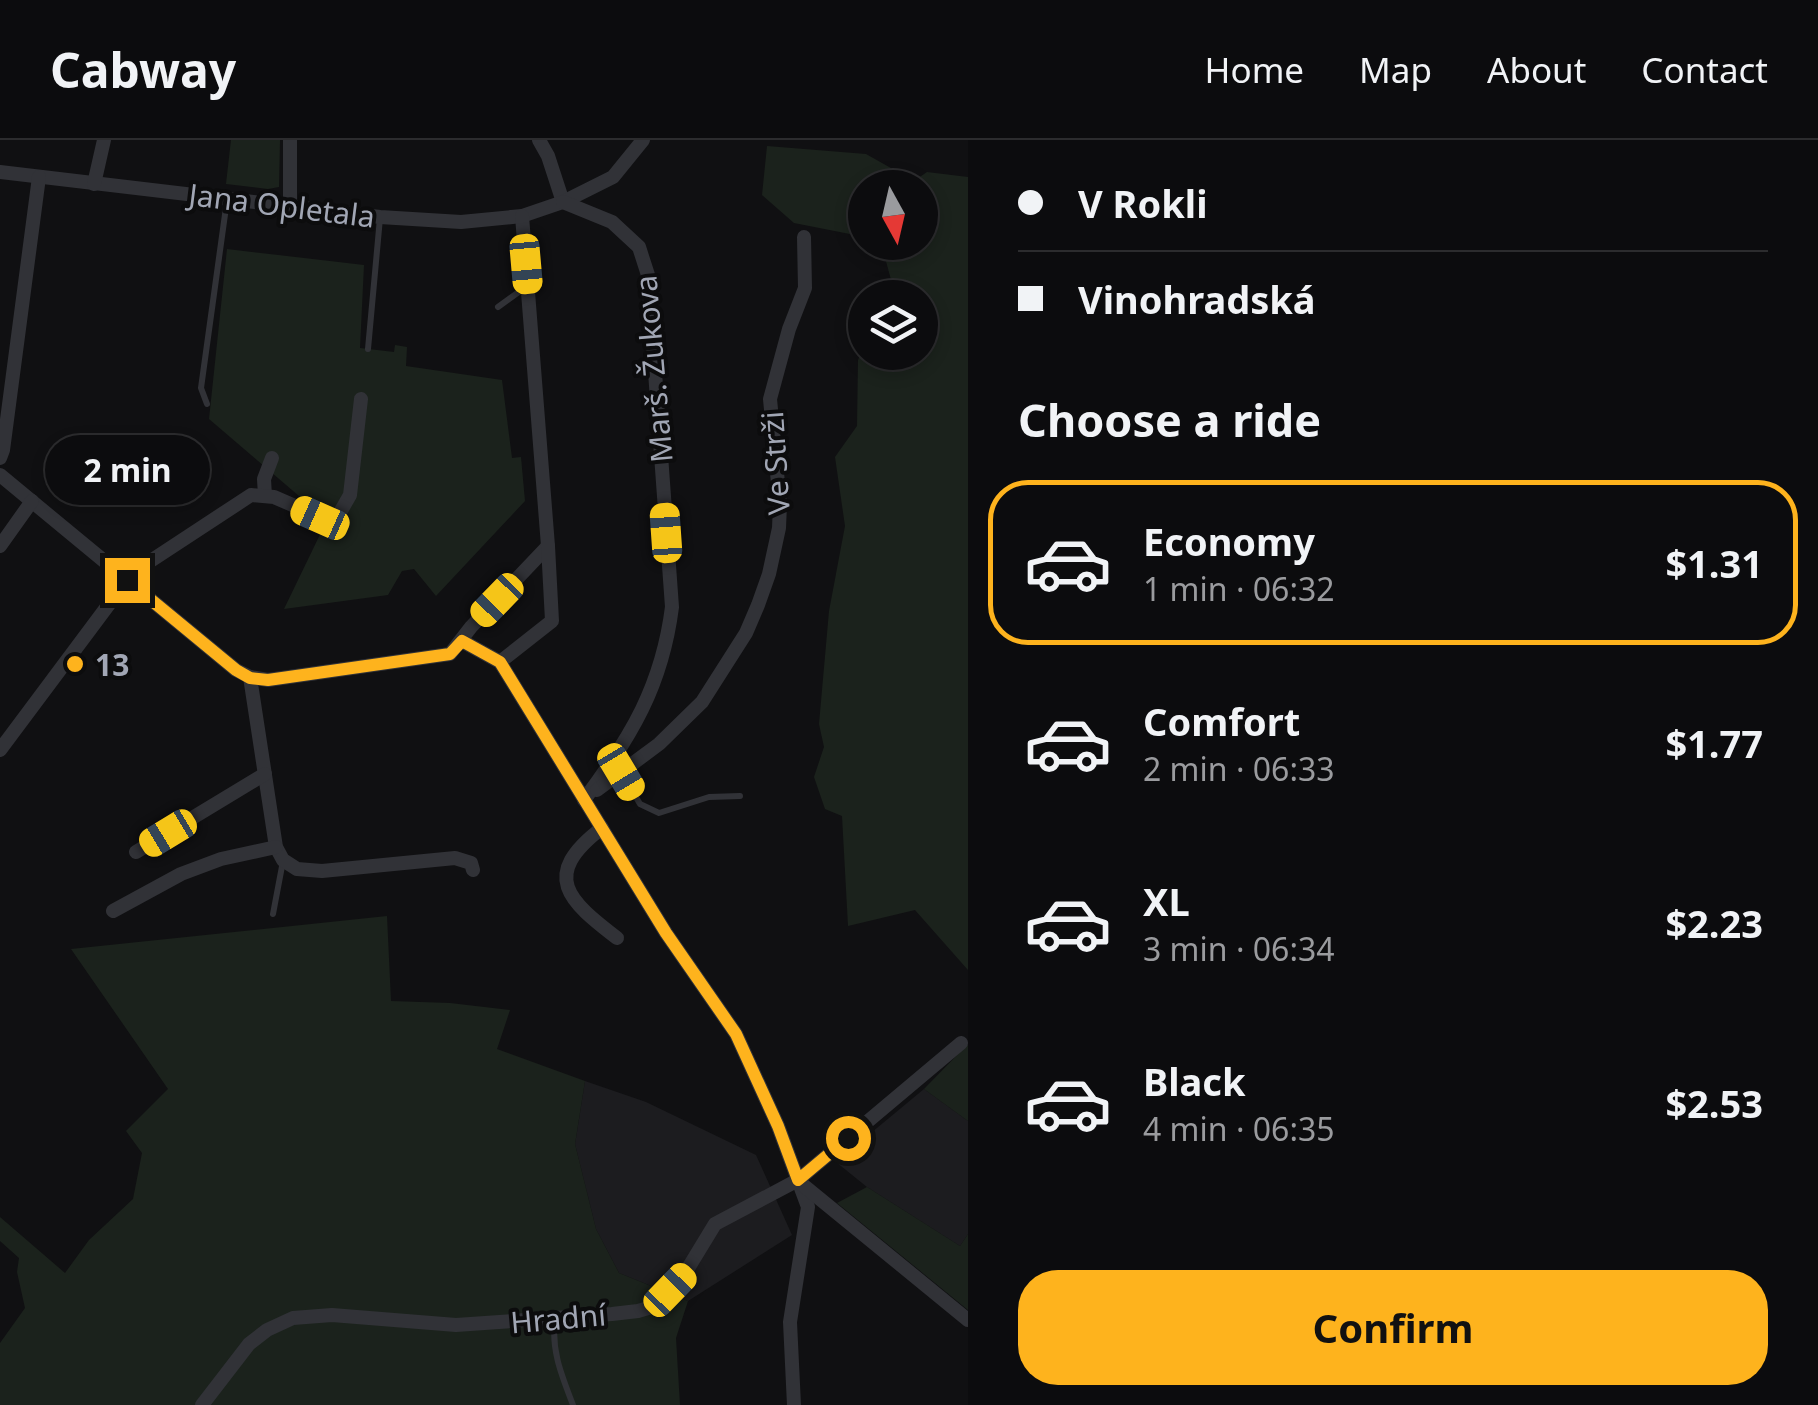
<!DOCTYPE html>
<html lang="en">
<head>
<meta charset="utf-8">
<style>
  body { margin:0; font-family:"Noto Sans",sans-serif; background:#151517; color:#f1f3f6; height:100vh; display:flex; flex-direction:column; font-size:38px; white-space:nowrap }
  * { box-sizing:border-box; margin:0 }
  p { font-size:32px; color:#9a9b9e }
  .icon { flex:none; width:55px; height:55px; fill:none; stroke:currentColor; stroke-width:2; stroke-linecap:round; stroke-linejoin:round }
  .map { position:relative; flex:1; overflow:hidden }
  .details { display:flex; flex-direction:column; background:#0c0c0e; width:850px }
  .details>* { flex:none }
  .top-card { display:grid; align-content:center; height:220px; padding:0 50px; background:#0c0c0e }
  .needle { width:65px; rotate:172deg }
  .controls { position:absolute; left:848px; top:30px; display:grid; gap:20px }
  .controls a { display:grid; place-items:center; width:90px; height:90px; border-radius:50%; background:#0c0c0e; box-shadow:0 5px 15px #0003,0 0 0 2px #2c2c2e; font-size:50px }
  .end { position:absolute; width:45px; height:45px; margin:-22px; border:12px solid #feb31d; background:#111; box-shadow:0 0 0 5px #111 }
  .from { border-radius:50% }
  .bubble { position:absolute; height:70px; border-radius:35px; background:#0c0c0e; box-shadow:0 5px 15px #0003,0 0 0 2px #2c2c2e; font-size:32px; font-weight:700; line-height:70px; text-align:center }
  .car { position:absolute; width:30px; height:60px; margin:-30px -15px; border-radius:12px; box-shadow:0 0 8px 2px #0007; background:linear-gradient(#f5c518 24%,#345 0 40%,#f5c518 0 76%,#345 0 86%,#f5c518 0) }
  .top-card b { display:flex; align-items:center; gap:35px; height:95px; font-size:38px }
  .top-card b+b { border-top:2px solid #2c2c2e }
  .top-card i { width:25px; height:25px; background:#f1f3f6 }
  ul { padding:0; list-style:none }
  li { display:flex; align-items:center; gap:30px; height:165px; margin:0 20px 15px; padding:0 30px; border:5px solid transparent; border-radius:40px }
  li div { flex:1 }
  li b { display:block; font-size:38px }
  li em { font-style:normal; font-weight:700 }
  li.selected { border-color:#feb31d }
  li>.icon { width:90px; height:90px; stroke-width:1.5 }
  h2 { padding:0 50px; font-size:45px; line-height:120px }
  .cta { display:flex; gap:20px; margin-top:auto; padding:20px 50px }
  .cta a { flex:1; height:115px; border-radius:40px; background:#feb31d; color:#111; font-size:40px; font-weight:700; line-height:115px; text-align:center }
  header { display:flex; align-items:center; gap:60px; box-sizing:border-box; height:140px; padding:0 50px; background:#0c0c0e; border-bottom:2px solid #2c2c2e }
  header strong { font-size:48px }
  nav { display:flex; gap:55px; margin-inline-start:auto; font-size:35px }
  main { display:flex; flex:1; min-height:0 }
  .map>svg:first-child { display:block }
  .built { fill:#1c1c1f }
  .green { fill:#1b221c }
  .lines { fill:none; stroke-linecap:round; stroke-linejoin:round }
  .service { stroke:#313237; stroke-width:6 }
  .minor { stroke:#313237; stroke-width:14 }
  .route { stroke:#feb31d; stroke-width:12 }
  .poi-dot { fill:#feb31d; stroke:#0c0c0d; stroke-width:4 }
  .labels { text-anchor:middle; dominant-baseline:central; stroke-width:8; stroke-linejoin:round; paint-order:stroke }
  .street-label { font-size:30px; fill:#a1a6b4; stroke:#0c0c0d }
  .poi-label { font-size:30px; font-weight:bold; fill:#a1a6b4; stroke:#0c0c0d; text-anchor:start }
</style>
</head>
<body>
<header>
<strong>Cabway</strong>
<nav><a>Home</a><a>Map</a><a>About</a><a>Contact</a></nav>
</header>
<main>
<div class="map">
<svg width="968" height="1265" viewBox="0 0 968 1265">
  <rect width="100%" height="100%" fill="#101012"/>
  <g class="built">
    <polygon points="585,941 646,962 756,1015 792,1095 688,1161 619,1133 596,1089 575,1004"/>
    <polygon points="924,949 968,981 968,1094 960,1106 867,1047 836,1022"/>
  </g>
  <g class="green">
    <polygon points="231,0 280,0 279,47 268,49 226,44"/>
    <polygon points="767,6 866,14 914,41 927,32 968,37 968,830 915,770 848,786 842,676 825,669 814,637 824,607 819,584 829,471 845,386 835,317 857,286 858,220 865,205 865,212 920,212 920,158 888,157 893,147 881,103 920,102 920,48 865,48 865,97 794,83 762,55"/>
    <polygon points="227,109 364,125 360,208 394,212 395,205 407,207 406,226 502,240 512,318 521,317 525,361 436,456 414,429 402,431 388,455 284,469 327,380 209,279"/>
    <polygon points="387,776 391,861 450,863 510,870 497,909 585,941 575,1004 596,1089 619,1133 688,1161 676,1198 680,1265 0,1265 0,1203 25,1168 17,1132 19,1118 0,1101 0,1077 65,1133 89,1100 133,1059 142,1013 126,991 168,949 71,809"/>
    <polygon points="968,904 968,981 924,949"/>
    <polygon points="867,1047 960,1106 968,1094 968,1170 837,1063"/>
  </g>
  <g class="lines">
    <g class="service">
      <polyline points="498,167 527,146"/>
      <polyline points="368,209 380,78"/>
      <polyline points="207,264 201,248 227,60"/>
      <polyline points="622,633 640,664 659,673 709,657 740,656"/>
      <polyline points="273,774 283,721"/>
      <path d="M555,1180C551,1211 562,1236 573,1265"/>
    </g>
    <g class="minor">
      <polyline points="539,0 548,16 563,62"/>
      <polyline points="0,32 380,77 461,82 522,76 563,62 613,37 643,0"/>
      <polyline points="94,44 104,0"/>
      <path d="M563,62L612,82L639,107L648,135L672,467C662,546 631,597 584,660"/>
      <polyline points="290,65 290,0"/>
      <polyline points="0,318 3,310 39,37"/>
      <polyline points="0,335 236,530 250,537 268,540 450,514 471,487 548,406"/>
      <polyline points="265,356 264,339 272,318"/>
      <polyline points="0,406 32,361"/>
      <polyline points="462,501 500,522 666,793 736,894 778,986 808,1067 790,1182 794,1265"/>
      <polyline points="500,522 552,481 548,406 522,76"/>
      <polyline points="250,537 276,707 283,720 297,729 322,731 455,718 471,723 473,730"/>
      <polyline points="0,610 127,440 149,422 251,355 274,357 334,383 350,355 361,259"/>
      <polyline points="597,650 659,604 702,562 746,493 758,465 769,434 779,388 780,364 770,259 789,189 805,148 804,97"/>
      <path d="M602,688C539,736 569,761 617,798"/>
      <polyline points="136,712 265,634"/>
      <polyline points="113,771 181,734 221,719 276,707"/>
      <polyline points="798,1041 968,1180"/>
      <polyline points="202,1265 249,1204 267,1190 293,1178 332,1175 456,1185 612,1174 638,1171 655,1166 684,1135 715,1084 798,1040 961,903"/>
    </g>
  </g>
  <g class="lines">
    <polyline class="route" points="127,440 236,530 250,538 268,540 450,514 462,501 500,522 666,793 736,894 778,986 798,1040 848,998"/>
  </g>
  <circle class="poi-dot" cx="75" cy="524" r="10"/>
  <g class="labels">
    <g class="street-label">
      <text transform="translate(282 65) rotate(7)">Jana Opletala</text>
      <text transform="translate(653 229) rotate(-95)">Marš. Žukova</text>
      <text transform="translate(775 323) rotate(-94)">Ve Strži</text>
      <text transform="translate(558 1178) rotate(-5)">Hradní</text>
    </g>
    <g class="poi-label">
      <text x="95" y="524">13</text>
    </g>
  </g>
</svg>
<div class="controls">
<a><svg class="needle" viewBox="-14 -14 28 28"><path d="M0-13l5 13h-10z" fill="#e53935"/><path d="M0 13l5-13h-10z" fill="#9a9b9e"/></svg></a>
<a><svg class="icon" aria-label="layers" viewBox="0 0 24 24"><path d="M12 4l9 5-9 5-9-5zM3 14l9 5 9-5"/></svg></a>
</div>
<i class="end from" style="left:848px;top:998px"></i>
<i class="end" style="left:127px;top:440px"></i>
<div class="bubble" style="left:45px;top:295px;width:165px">2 min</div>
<i class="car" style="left:526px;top:124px;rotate:175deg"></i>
<i class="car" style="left:320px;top:378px;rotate:294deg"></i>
<i class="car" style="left:666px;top:393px;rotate:356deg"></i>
<i class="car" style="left:497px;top:460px;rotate:224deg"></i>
<i class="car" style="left:621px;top:632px;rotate:149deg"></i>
<i class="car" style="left:168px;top:693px;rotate:239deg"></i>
<i class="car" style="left:670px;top:1150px;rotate:44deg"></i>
</div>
<section class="details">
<div class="top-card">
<b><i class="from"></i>V Rokli</b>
<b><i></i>Vinohradská</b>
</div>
<h2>Choose a ride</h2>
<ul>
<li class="selected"><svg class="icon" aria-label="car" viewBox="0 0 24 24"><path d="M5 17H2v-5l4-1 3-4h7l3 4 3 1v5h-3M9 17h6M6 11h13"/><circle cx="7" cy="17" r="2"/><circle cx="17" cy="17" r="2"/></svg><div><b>Economy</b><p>1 min · 06:32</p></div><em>$1.31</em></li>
<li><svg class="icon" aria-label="car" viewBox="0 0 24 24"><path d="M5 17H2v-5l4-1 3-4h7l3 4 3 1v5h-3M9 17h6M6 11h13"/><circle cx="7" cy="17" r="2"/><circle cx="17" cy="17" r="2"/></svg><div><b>Comfort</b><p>2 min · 06:33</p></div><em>$1.77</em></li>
<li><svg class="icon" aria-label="car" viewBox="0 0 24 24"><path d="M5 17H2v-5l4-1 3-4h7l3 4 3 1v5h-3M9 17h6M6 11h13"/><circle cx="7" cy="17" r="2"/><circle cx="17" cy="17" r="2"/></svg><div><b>XL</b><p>3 min · 06:34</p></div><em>$2.23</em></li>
<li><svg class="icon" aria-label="car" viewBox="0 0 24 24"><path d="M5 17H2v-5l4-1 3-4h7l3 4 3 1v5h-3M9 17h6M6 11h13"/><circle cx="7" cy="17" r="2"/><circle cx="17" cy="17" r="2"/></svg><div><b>Black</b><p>4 min · 06:35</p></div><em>$2.53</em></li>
</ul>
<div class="cta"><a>Confirm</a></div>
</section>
</main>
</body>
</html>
